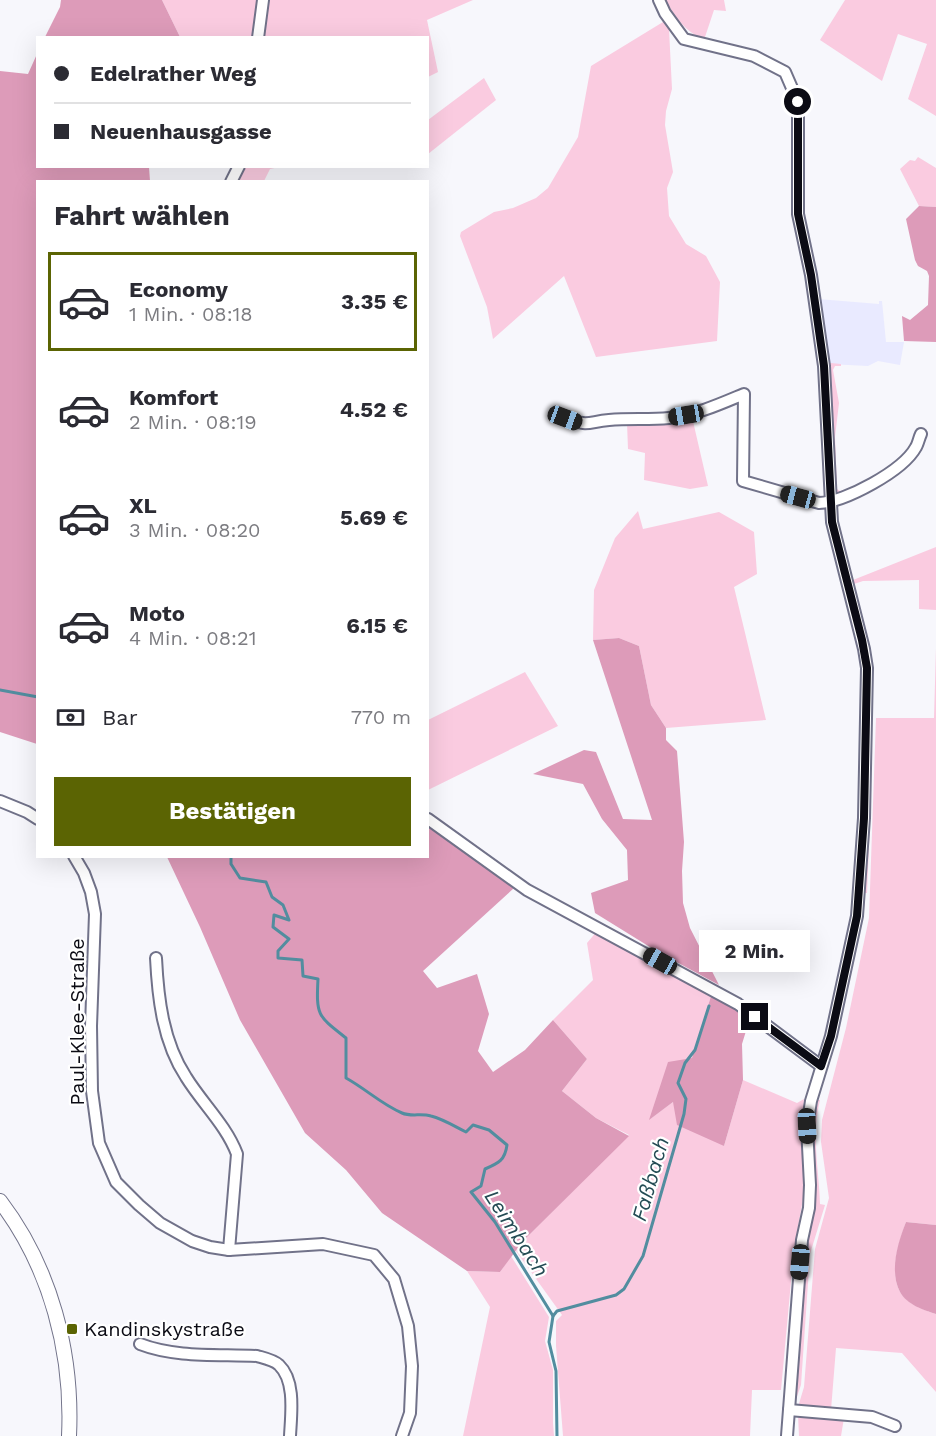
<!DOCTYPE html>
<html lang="de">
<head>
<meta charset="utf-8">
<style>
  body { margin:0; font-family:"Work Sans",sans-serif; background:#f2f2f3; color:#2b2b33; height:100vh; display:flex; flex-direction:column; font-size:22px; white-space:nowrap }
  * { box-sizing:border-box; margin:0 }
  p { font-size:20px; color:#7c7c81 }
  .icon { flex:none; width:33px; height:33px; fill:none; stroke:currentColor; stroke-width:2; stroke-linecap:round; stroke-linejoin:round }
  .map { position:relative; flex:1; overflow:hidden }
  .details { position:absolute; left:36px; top:180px; width:393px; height:678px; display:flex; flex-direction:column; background:#fff; border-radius:0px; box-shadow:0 6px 24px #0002 }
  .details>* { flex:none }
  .hud { position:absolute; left:36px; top:36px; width:393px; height:132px; border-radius:0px; box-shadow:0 6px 24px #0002; display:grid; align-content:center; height:132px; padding:0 18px; background:#fff }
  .end { position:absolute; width:27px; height:27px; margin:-14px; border:8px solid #0b0b14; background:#fff; box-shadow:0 0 0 3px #fff }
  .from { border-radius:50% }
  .bubble { position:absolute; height:42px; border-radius:0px; background:#fff; box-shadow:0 6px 24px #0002; font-size:20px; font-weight:700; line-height:42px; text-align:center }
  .car { position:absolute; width:18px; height:36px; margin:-18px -9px; border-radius:8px; box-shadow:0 0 4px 2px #0007; background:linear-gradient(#222 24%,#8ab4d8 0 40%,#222 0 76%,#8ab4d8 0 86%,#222 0) }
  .hud b { display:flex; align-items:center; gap:21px; height:57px; font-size:22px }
  .hud b+b { border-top:2px solid #e1e1e2 }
  .hud i { width:15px; height:15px; background:#2b2b33 }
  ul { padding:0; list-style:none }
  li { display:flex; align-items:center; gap:18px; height:99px; margin:0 12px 9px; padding:0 6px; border:3px solid transparent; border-radius:0px }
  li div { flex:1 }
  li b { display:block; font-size:22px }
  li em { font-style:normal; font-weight:700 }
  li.active { border-color:#5b6403 }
  li>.icon { width:54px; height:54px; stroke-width:1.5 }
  h2 { padding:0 18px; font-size:27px; line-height:72px }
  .pay { display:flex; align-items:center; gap:15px; height:66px; padding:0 18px; font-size:22px }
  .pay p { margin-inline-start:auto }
  .cta { display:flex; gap:12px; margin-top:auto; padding:12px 18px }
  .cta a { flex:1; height:69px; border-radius:0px; background:#5b6403; color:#fff; font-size:24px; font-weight:700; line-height:69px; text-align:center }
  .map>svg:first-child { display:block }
  .built { fill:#e9eaff }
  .green { fill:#facbe0 }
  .forest { fill:#dd9bb9 }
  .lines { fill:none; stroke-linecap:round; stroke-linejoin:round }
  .stream { stroke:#528d9f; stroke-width:3 }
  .minor-casing { stroke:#717289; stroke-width:14 }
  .tertiary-casing { stroke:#717289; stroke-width:16 }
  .minor { stroke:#fff; stroke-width:10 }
  .tertiary { stroke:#fff; stroke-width:14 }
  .route { stroke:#0b0b14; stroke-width:8 }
  .poi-dot { fill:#5b6403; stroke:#fff; stroke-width:2 }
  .labels { text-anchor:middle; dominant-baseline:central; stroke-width:4.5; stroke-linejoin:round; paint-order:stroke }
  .street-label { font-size:20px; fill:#0b0b14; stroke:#fff }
  .poi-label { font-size:20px; fill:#0b0b14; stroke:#fff; text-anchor:start }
  .water-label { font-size:21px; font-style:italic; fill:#244b54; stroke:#fff }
</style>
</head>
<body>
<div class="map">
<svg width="936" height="1436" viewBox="0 0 936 1436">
  <rect width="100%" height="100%" fill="#f7f7fc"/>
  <polygon class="built" points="818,299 879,304 879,301 882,301 886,342 904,342 900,365 878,361 868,366 828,364"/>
  <g class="green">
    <polygon points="162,0 257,0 253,29 253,37 180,37"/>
    <polygon points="268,0 473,0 427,20 438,72 428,77 428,38 264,38"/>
    <path d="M665,0H724L726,11L714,10L704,40C685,31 676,18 665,0Z"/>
    <polygon points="845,0 936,0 936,116 908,99 927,44 898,34 882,81 820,40"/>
    <polygon points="663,22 669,29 672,89 666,111 665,125 673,172 667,188 669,216 686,244 706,256 720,282 717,341 596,357 564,276 493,339 487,307 460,236 461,232 494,212 513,208 536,198 548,188 578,137 591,66"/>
    <polygon points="484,78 496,100 428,154 428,120"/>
    <polygon points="918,157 936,168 936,207 919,206 900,169 910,160 915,161"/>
    <polygon points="243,167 279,167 270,169 264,181 237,182"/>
    <polygon points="831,363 841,364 841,366 835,366 833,370 839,403 835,437 837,489 840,491 845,490 846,493 834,493 829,364"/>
    <polygon points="692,417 708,486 690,489 644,480 645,453 628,449 627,423"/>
    <polygon points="638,511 643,529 719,512 754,532 757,574 734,587 766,720 666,728 651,705 639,646 619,638 593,640 594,590 615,538"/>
    <polygon points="936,547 936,610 919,609 919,580 863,581 854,584 853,580"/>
    <path d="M936,648V1225L906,1222C899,1242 889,1271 900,1292C907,1304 924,1310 936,1314V1392L902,1353L836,1348L831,1410L798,1407L804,1387L815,1249L829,1198L821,1142L822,1120L846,1028L869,918L876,718H934Z"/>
    <polygon points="525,672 558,726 428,790 428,720"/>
    <polygon points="866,797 871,797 867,893 863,893"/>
    <polygon points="862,903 865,903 840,1025"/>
    <polygon points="598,930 711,996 692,1058 650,1119 673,1102 724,1146 743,1080 797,1103 804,1099 801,1141 805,1188 794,1249 781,1390 752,1390 750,1436 563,1436 556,1346 556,1321 562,1315 516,1251 523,1241 629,1135 596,1118 562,1091 587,1059 553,1020 593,980 587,943"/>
    <path d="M818,1100H820C811,1135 819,1169 820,1204L825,1205L810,1254L801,1385L793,1408L812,1135Z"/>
    <polygon points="511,1256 549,1317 545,1341 553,1370 553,1423 554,1436 463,1436 490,1307 467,1271 500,1272"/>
    <polygon points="798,1415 844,1418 841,1436 799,1436"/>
  </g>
  <g class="forest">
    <polygon points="61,0 162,0 180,37 45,37 60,7"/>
    <polygon points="37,54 38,166 149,167 150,181 38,182 37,744 0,732 0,71 28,74"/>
    <polygon points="919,206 936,207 936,342 904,341 902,316 910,320 928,305 929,276 927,271 918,266 915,260 906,219"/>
    <polygon points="619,638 639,646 651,705 666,728 666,740 677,751 684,842 682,871 683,903 690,928 719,985 658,952 595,913 591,893 628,880 627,850 602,819 583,784 533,774 584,750 596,752 623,819 652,820 593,640"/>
    <polygon points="428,827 514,888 423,971 437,988 477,974 489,1014 478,1051 493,1072 525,1050 553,1020 587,1059 562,1091 596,1118 629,1136 523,1241 500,1272 467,1271 382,1213 346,1170 305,1133 240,1020 200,927 167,857 428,856"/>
    <polygon points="711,996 734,1007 750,1018 742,1044 743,1080 724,1146 677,1125 673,1102 649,1120 668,1062 692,1058"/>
    <path d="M906,1222L936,1225V1314C924,1310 907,1305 900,1292C889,1271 898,1242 906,1222Z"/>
  </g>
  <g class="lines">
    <g class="stream">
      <polyline points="0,690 38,697"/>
      <path d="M231,856V864L240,878L266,882L272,897L283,905L289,920L274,915L273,927L289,939L278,951V958L302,960L303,976L318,979C316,1016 318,1016 346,1038V1078C366,1089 381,1104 402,1113C411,1117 421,1113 431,1116C443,1119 454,1126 466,1132L473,1125L489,1130L507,1145C505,1160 499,1163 485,1169L481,1186L471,1192L495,1222L553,1316L549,1342L556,1371L557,1436"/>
      <polyline points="553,1316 557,1311 616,1295 624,1289 643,1256 684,1114 686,1099 678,1083 685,1063 695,1050 709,1006"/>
    </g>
    <defs>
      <g id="minor">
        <polyline points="659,0 665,13 684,39 754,56 785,72 798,102 798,214 811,275 824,366 832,522 864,649 867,668 864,818 857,916 831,1036 811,1101 807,1127 810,1185 809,1208 802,1240 787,1436"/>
        <polyline points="258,38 263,0"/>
        <polyline points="231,182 239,166"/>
        <path d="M565,418C589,427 587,422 609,420C629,418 649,420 669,418C696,415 720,404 744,394L743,481L819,503C845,502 903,471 916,447C918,444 919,438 921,434"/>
        <polyline points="0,801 27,812 38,819"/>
        <polyline points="428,819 527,890 738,1004 821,1066"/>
        <polyline points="74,856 84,873 91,892 95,914 91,1026 92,1091 99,1143 116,1182 139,1205 160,1223 192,1241 210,1247 229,1250 323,1244 374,1255 394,1279 408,1326 412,1366 410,1413 402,1436"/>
        <path d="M156,958C158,999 163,1042 186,1077C202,1103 226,1125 237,1154L229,1250"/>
        <path d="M140,1344C176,1358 219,1354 257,1356C264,1358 274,1360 279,1365C296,1381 291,1415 290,1436"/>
        <polyline points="789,1410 872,1417 895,1426"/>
      </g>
      <path id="tertiary" d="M0,1201C51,1268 73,1353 69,1436"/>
    </defs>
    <use href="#minor" class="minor-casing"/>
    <use href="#tertiary" class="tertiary-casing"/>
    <use href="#minor" class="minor"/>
    <use href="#tertiary" class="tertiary"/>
  </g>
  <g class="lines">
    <polyline class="route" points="755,1017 821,1066 831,1036 857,916 864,818 867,668 862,640 832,522 824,366 811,275 798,214 798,102"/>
  </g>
  <rect class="poi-dot" x="66" y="1323" width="12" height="12" rx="3"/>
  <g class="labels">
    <g class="street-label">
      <text transform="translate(77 1022) rotate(-90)">Paul-Klee-Straße</text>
    </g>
    <g class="poi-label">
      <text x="84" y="1329">Kandinskystraße</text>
    </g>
    <g class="water-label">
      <text transform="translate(650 1179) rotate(-74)">Faßbach</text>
      <text transform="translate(517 1233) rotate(57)">Leimbach</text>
    </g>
  </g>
</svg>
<i class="end from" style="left:798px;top:102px"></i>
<i class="end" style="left:755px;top:1017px"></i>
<div class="bubble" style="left:699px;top:930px;width:111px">2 Min.</div>
<i class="car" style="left:686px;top:415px;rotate:260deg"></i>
<i class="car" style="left:565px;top:418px;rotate:110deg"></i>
<i class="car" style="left:798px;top:497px;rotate:285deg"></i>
<i class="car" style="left:660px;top:961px;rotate:299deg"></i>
<i class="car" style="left:807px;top:1126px;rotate:177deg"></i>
<i class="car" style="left:800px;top:1262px;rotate:185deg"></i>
<div class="hud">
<b><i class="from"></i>Edelrather Weg</b>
<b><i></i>Neuenhausgasse</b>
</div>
<section class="details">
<h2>Fahrt wählen</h2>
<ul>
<li class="active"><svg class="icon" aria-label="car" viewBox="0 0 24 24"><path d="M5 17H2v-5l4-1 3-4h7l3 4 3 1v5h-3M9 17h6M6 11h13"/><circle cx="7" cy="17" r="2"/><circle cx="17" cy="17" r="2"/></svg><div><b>Economy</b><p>1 Min. · 08:18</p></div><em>3.35 €</em></li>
<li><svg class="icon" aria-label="car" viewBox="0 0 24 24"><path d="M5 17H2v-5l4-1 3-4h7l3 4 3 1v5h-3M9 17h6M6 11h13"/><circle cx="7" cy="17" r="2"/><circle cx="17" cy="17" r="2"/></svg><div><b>Komfort</b><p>2 Min. · 08:19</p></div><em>4.52 €</em></li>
<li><svg class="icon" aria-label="car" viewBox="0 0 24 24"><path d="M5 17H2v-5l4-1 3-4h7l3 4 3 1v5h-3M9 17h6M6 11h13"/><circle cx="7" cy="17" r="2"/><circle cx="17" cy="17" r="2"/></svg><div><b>XL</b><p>3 Min. · 08:20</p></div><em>5.69 €</em></li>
<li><svg class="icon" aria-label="car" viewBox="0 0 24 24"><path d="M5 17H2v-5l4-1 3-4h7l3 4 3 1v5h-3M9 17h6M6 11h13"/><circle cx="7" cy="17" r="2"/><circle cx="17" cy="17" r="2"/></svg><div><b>Moto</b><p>4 Min. · 08:21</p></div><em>6.15 €</em></li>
</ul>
<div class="pay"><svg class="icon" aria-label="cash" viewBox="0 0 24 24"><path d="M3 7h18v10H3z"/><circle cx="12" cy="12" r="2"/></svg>Bar<p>770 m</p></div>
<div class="cta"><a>Bestätigen</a></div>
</section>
</div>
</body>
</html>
